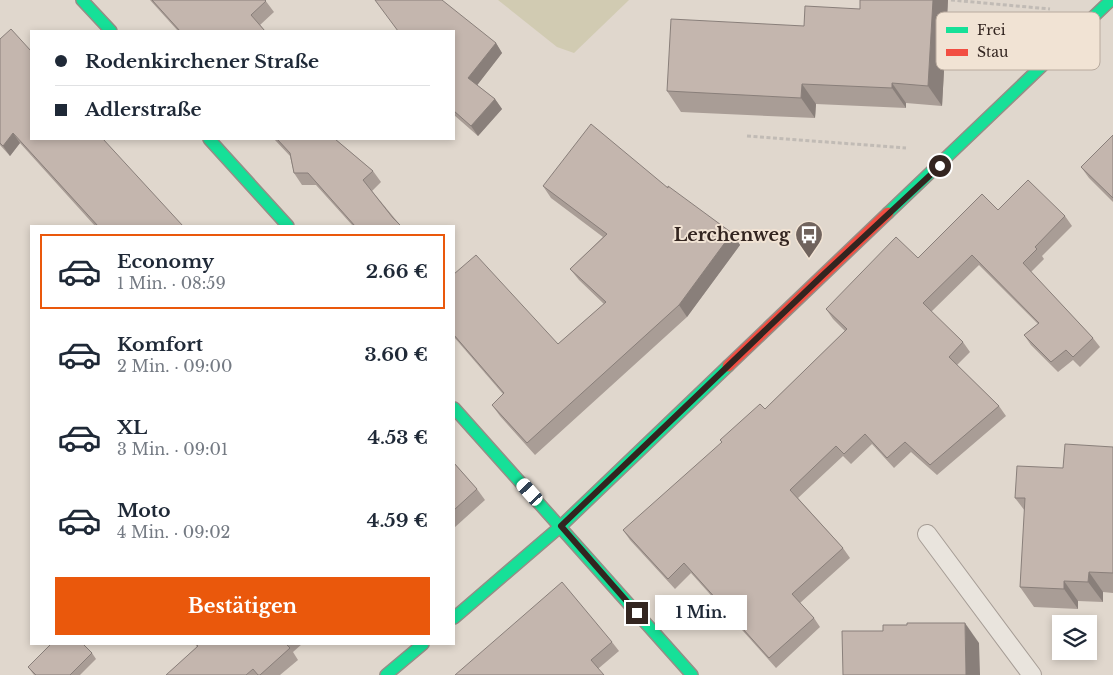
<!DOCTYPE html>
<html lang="de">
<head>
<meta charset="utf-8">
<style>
  body { margin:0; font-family:"Libre Baskerville",serif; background:#f2f2f3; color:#1f2937; height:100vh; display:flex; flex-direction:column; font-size:19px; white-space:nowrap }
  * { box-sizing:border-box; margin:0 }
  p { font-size:16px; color:#747a83 }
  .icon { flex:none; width:28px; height:28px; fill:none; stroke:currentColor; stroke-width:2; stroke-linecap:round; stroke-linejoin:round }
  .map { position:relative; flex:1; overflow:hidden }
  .side { position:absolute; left:30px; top:225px; width:425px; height:420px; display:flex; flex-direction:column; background:#fff; border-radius:0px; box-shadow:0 2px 8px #0003 }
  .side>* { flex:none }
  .banner { position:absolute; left:30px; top:30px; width:425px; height:110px; border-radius:0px; box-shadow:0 2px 8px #0003; display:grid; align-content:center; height:110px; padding:0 25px; background:#fff }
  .tools { position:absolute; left:1052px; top:615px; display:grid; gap:10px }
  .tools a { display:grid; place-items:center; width:45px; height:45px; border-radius:0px; background:#fff; box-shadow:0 2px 8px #0003; font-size:25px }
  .end { position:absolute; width:22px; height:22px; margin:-11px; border:6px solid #332520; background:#fff; box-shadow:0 0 0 2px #fff }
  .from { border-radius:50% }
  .bubble { position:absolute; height:35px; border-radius:0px; background:#fff; box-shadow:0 2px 8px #0003; font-size:16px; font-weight:700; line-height:35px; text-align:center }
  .car { position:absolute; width:15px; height:30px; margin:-15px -8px; border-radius:6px; box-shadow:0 0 4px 1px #0007; background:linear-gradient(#fff 24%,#345 0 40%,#fff 0 76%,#345 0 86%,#fff 0) }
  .banner b { display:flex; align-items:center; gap:18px; height:48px; font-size:19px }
  .banner b+b { border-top:1px solid #e0e1e3 }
  .banner i { width:12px; height:12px; background:#1f2937 }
  ul { padding:9px 0 0; list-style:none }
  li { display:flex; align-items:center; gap:15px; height:75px; margin:0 10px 8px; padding:0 15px; border:2px solid transparent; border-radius:0px }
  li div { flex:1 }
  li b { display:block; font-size:19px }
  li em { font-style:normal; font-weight:700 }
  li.on { border-color:#ea580c }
  li>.icon { width:45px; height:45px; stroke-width:1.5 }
  .primary-button { display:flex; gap:10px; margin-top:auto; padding:10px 25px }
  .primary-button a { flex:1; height:58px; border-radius:0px; background:#ea580c; color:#fff; font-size:20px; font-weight:700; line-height:58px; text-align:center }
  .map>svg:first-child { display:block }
  .park { fill:#d1cbb2 }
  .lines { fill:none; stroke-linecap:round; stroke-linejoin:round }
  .lane-casing { stroke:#a69d96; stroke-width:20 }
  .fast-casing { stroke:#958d86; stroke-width:14 }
  .jam-casing { stroke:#958d86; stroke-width:14 }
  .path { stroke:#c1bbb5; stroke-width:3; stroke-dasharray:4 2.5; stroke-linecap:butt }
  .lane { stroke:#e9e4dd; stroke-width:18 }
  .fast { stroke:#16e098; stroke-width:11 }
  .jam { stroke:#f24e42; stroke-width:11 }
  .wall { fill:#a99d96 }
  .shaded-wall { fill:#897f7a }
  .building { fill:#c4b6ae; stroke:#897f7a }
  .route { stroke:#332520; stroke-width:6 }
  .labels { text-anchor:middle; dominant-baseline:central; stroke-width:4; stroke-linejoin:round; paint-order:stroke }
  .poi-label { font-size:18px; font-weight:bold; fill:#332520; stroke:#f1e3d4; text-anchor:end }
  .key { fill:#f1e3d4; stroke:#b8aa9e; stroke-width:1 }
  .key-label { font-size:14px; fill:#332520 }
</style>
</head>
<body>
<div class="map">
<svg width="1113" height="675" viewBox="0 0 1113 675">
  <rect width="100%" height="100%" fill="#e0d7cd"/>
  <polygon class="park" points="498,0 629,0 574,53 557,47"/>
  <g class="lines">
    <defs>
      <polyline id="lane" points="927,534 1032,675"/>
      <g id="fast">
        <polyline points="82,0 111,31"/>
        <polyline points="209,139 288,226"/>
        <polyline points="888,213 1111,0"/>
        <polyline points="454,408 692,675"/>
        <polyline points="454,618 561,526 728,366"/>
        <polyline points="386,675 423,644"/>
      </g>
      <polyline id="jam" points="728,366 888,213"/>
    </defs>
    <use href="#lane" class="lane-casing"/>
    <use href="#fast" class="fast-casing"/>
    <use href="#jam" class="jam-casing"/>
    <g class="path">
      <polyline points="951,0 1050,9"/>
      <polyline points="747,136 906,148"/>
    </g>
    <use href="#lane" class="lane"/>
    <use href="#fast" class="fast"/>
    <use href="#jam" class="jam"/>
  </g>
  <g class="wall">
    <polygon points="150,0 265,0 274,12 260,25 265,31 178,31"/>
    <polygon points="860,0 948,0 942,106 906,103 906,108 816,104 815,118 681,112 667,91 804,26 860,9"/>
    <polygon points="454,31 496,43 502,53 477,85 495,99 502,109 478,136 454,115"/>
    <polygon points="0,39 31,139 183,226 95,226 20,143 10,156 0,145"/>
    <polygon points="1113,135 1113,202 1089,178 1081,167"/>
    <polygon points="274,139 335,139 373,171 381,182 372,191 401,226 353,226 316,185 302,185 294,173 290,156"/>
    <polygon points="543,186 668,188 732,233 740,245 687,317 535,455 500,416 492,405 503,394 454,337 454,274 558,344 604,304 579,280 570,269 603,237 551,198"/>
    <polygon points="998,210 1065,216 1072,226 1042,256 1044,259 1031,272 1093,338 1100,347 1080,367 1073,360 1058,372 1031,345 1024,335 1038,324 979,265 931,312 963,342 970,352 957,365 999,406 1006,416 937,475 911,452 894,468 872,444 851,464 843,456 798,498 843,548 850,558 800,603 814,618 820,627 776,668 691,573 675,589 630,540 623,530 765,409 845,331 833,319 826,309 918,258"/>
    <polygon points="1113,447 1113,593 1103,592 1103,602 1078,601 1078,609 1034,607 1020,587 1025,511 1015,498 1063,468"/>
    <polygon points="454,463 477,489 485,500 454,528"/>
    <polygon points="612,642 619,651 599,668 455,675"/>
    <polygon points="195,644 302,644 293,652 298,660 280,675 166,675 197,647"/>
    <polygon points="92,653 96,659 80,675 34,675 28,667"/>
  </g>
  <g class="shaded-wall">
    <polygon points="933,0 948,0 942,106 928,86"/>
    <polygon points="496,43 502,53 475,88 468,78"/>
    <polygon points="892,83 906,103 906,108 892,88"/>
    <polygon points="802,84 816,104 815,118 801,98"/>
    <polygon points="495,99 502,109 478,136 471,126"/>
    <polygon points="13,133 20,143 10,156 3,146"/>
    <polygon points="732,233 740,245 687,317 679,305"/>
    <polygon points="1089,572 1103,592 1103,602 1088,582"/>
    <polygon points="1064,581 1078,601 1078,609 1064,589"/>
    <polygon points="965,623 979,643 980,675 966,675"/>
  </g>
  <g class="building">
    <polygon points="152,0 265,0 266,1 251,15 265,31 180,31"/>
    <polygon points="375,0 442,0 496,43 468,78 495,99 471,126 454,111 454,31 398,31"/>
    <polygon points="860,0 933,0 928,86 892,83 892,88 802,84 801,98 667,91 671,19 804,26 805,6 860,9"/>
    <polygon points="11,29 31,51 31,139 103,139 183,226 98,226 13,133 3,146 0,143 0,39"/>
    <polygon points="591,124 668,188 668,186 732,233 679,305 527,443 492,405 504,393 454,335 454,274 476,255 558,344 606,302 570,269 607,234 543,186"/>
    <polygon points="1113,135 1113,198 1081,167"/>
    <polygon points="277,139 335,139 373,171 363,180 393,218 401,226 355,226 308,173 294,173 290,153"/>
    <polygon points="1028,180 1065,216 1035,247 1037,249 1023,263 1093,338 1073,357 1066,350 1051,362 1024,335 1039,323 972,255 923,303 963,342 949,357 999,406 930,465 905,442 887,458 865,434 844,454 836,446 790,490 843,548 792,594 814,618 769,658 684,563 668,579 623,530 722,442 720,440 760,404 765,409 847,329 826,309 896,237 918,258 982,194 998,210"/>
    <polygon points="1065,444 1113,447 1113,573 1089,572 1088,582 1064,581 1064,589 1020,587 1025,498 1015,498 1017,466 1063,468"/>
    <polygon points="454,463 477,489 454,510"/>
    <polygon points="562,582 612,642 591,660 604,675 455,675"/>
    <polygon points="907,623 965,623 966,675 843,675 842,631 883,631 883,625 907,625"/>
    <polygon points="51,644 83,644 92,653 70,675 36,675 28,667"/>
    <polygon points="196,644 286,644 290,648 260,675 258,675 253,669 246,675 166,675 198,646"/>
  </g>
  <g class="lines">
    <polyline class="route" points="637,613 561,526 823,275 940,166"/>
  </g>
  <defs>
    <symbol id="bus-pin" viewBox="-11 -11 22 30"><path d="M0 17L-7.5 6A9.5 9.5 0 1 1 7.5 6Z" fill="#70635d" stroke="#f1e3d4"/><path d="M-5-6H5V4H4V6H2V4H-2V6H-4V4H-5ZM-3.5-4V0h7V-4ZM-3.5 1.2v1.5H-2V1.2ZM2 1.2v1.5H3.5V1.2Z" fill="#fff"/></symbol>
  </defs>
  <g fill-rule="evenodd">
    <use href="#bus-pin" x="793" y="219" width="32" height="43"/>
  </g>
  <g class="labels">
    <g class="poi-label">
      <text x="790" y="235">Lerchenweg</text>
    </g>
  </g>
  <rect x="936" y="12" width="164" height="58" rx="8" class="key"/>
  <rect x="946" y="27" width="22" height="6" fill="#16e098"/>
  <rect x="946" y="49" width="22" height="7" fill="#f24e42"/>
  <g class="key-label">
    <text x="977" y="35">Frei</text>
    <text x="977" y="57">Stau</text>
  </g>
</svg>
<div class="tools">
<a><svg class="icon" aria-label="layers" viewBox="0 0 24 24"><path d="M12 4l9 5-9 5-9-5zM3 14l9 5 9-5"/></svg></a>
</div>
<i class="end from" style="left:940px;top:166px"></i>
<i class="end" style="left:637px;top:613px"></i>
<div class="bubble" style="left:655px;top:595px;width:92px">1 Min.</div>
<i class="car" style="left:530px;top:492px;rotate:318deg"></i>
<div class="banner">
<b><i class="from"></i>Rodenkirchener Straße</b>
<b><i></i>Adlerstraße</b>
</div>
<section class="side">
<ul>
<li class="on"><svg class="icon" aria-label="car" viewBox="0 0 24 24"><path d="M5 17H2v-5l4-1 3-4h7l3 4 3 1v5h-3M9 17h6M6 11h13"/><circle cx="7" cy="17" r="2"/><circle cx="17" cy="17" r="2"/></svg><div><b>Economy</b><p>1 Min. · 08:59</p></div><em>2.66 €</em></li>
<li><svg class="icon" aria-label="car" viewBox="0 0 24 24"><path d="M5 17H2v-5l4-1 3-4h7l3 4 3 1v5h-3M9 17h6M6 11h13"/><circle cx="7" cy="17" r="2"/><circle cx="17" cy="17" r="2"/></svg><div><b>Komfort</b><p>2 Min. · 09:00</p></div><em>3.60 €</em></li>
<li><svg class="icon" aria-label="car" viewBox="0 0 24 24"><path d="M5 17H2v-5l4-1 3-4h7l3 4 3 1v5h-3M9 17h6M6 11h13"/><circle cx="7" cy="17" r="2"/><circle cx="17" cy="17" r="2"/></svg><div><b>XL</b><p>3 Min. · 09:01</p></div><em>4.53 €</em></li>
<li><svg class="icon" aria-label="car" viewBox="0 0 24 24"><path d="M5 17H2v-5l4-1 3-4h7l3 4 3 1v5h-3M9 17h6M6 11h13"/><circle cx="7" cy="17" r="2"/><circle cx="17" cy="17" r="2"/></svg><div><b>Moto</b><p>4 Min. · 09:02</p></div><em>4.59 €</em></li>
</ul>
<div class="primary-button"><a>Bestätigen</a></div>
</section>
</div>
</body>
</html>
